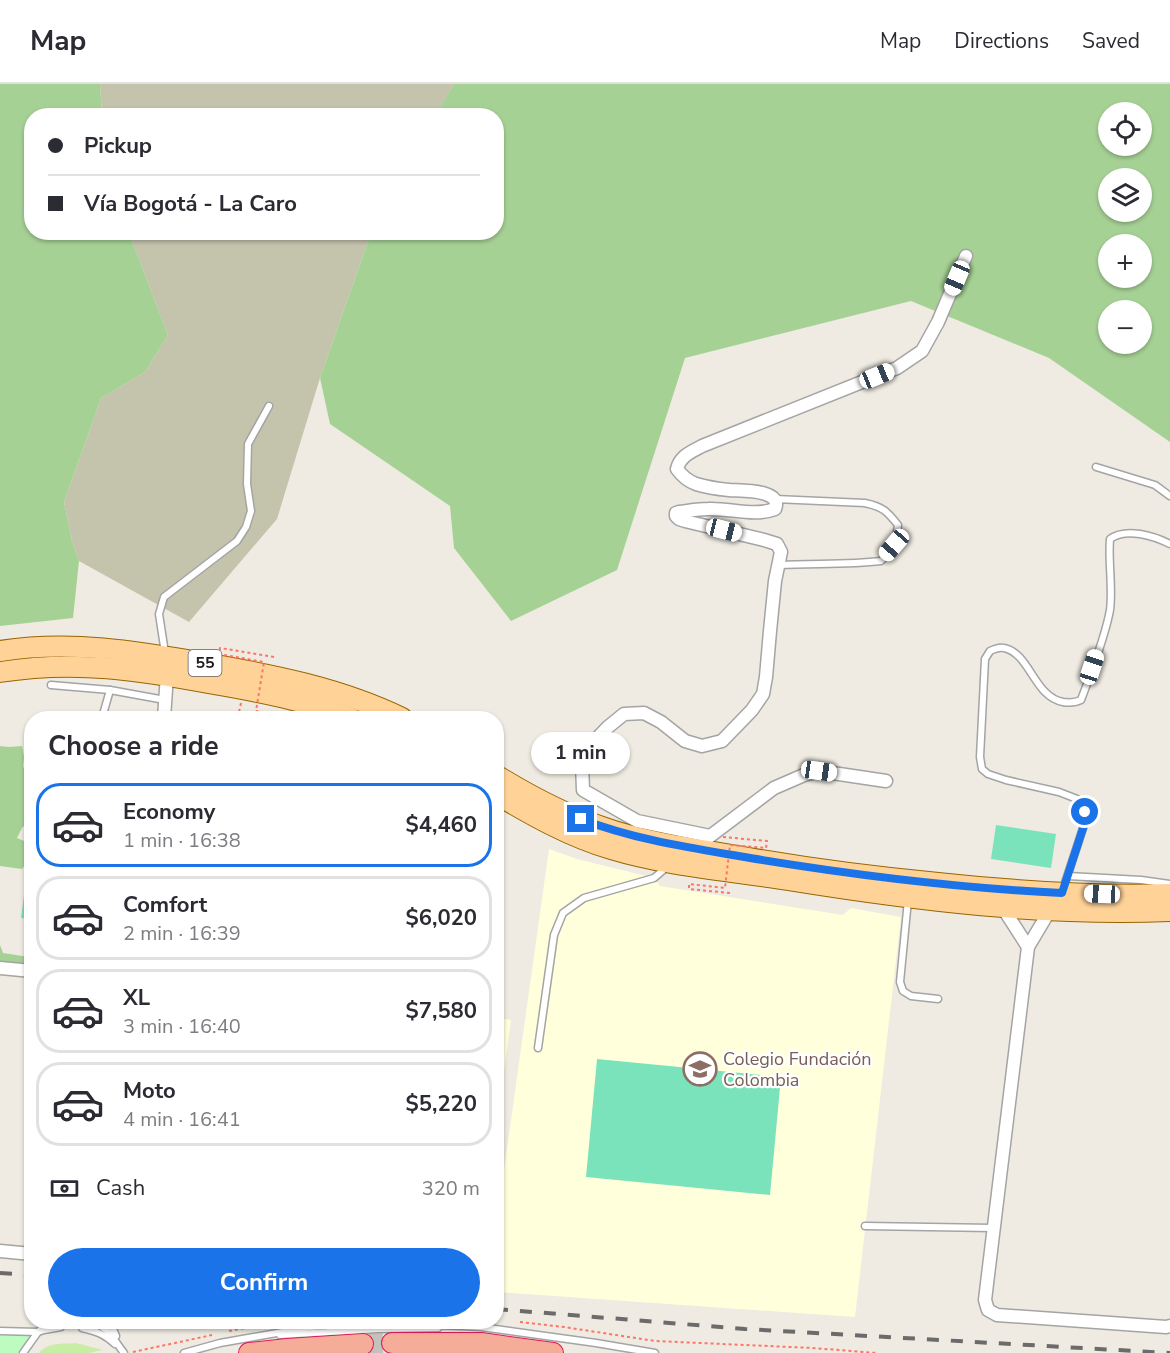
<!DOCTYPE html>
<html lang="en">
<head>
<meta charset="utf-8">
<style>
  body { margin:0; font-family:"Nunito Sans",sans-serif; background:#f7f7f7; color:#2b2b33; height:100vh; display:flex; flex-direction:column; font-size:22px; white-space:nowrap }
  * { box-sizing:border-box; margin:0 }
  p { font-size:20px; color:#7c7c81 }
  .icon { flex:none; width:33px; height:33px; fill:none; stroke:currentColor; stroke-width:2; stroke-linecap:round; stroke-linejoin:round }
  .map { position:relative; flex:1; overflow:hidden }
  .sheet { position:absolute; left:24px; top:627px; width:480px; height:618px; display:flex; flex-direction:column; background:#fff; border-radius:24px; box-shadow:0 2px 4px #0004 }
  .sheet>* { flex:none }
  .hud { position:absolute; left:24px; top:24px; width:480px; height:132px; border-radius:24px; box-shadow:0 2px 4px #0004; display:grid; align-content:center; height:132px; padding:0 24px; background:#fff }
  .fabs { position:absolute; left:1098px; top:18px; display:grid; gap:12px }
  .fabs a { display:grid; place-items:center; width:54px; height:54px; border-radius:50%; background:#fff; box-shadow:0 2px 4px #0004; font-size:30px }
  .end { position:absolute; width:27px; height:27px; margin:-14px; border:8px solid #1a73e8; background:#fff; box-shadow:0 0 0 3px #fff }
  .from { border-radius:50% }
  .bubble { position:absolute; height:42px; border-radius:21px; background:#fff; box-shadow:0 2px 4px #0004; font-size:20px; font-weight:700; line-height:42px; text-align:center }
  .car { position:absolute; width:18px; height:36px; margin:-18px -9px; border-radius:8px; box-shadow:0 0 4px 2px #0007; background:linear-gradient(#fff 24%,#345 0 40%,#fff 0 76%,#345 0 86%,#fff 0) }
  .hud b { display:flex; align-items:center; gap:21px; height:57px; font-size:22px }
  .hud b+b { border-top:2px solid #e1e1e2 }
  .hud i { width:15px; height:15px; background:#2b2b33 }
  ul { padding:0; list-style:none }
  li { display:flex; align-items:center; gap:18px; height:84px; margin:0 12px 9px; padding:0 12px; border:3px solid #e1e1e2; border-radius:24px }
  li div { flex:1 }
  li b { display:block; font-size:22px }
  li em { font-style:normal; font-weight:700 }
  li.active { border-color:#1a73e8 }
  li>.icon { width:54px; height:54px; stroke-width:1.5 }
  h2 { padding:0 24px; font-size:27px; line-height:72px }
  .pay { display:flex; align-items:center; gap:15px; height:66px; padding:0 24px; font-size:22px }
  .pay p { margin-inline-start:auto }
  .cta { display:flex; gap:12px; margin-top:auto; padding:12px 24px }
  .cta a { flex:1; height:69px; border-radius:36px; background:#1a73e8; color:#fff; font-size:24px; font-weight:700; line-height:69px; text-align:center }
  header { display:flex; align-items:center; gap:36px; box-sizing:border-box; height:84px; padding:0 30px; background:#fff; border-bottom:2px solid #e1e1e2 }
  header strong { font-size:28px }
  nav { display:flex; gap:33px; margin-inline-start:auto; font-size:21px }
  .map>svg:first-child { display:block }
  .education { fill:#ffffdc }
  .construction { fill:#c4c4ad }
  .grass { fill:#c8eda5 }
  .forest { fill:#a6d195; fill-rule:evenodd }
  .park { fill:#bcfcc1 }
  .pitch { fill:#7be3bb }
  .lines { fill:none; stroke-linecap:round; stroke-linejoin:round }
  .trunk-tunnel { stroke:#c5c2bb; stroke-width:20; stroke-dasharray:20 10; stroke-linecap:butt }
  .service-casing { stroke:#a4a4a4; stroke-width:9 }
  .minor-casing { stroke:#a4a4a4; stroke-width:15 }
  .primary-casing { stroke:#976500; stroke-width:22 }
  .trunk-casing { stroke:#e31a5f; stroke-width:22 }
  .path { stroke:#ff7464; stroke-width:2; stroke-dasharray:3 3; stroke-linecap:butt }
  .service { stroke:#fff; stroke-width:6 }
  .minor { stroke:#fff; stroke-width:12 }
  .primary { stroke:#ffd298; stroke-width:20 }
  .trunk { stroke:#f5ac98; stroke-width:20 }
  .rail { stroke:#6b6b6b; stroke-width:4; stroke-dasharray:12 12; stroke-linecap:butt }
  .path-bridge { stroke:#ff7464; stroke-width:2; stroke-dasharray:3 3; stroke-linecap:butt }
  .route { stroke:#1a73e8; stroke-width:8 }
  .labels { text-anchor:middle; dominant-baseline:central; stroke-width:4.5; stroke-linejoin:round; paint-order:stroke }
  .shield { fill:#fff; stroke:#616161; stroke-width:1.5 }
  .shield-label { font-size:16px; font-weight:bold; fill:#1d1d1d }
  .education-label { font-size:18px; fill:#785e54; stroke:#fff; text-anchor:start }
</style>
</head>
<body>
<header>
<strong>Map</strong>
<nav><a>Map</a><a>Directions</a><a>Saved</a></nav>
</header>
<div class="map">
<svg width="1170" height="1269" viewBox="0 0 1170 1269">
  <rect width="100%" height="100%" fill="#efebe2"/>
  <g class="education">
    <polygon points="549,765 577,775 654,794 660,802 843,831 851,824 901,833 855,1233 497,1208 497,1136"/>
    <polygon points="497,934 511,936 497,1039"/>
  </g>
  <g class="construction">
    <polygon points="100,0 454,0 436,32 102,31"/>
    <polygon points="129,149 371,149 320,294 277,435 189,538 79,477 72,457 64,418 101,314 145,288 168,251"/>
  </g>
  <path class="grass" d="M76,1259L103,1266L88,1269H39C48,1258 63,1260 76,1259Z"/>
  <g class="forest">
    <polygon points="0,0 100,0 102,31 32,32 32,148 129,149 168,251 145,288 101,314 64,418 72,457 79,477 73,534 0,542"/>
    <path d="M454,0H1170V358L1049,274L911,217L685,274L617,486L511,537L454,464L450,422L330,340L320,294L371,149L496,148V32L436,31ZM1108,28H1142V62H1108ZM1108,94H1142V128H1108ZM1108,160H1142V194H1108ZM1108,226H1142V260H1108Z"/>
    <path d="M0,662L9,663L22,662L24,673L23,683L31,690V710L29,713L31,715V734L22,744L17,754L29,759C34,772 30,774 22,785L0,782Z"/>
    <polygon points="0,861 3,869 29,873 31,875 31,887 0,881"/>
  </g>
  <polygon class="park" points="0,1252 32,1252 18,1269 0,1269"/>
  <g class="pitch">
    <polygon points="996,741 1056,750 1051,784 991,775"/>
    <polygon points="25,804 31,805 31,835 21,834"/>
    <polygon points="597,975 781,993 770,1111 586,1093"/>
  </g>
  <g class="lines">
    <polyline class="trunk-tunnel" points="363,1260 392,1259"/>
    <defs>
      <g id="service">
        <polyline points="1096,383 1155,401 1170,412"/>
        <path d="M775,415L865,419C883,423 887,427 898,441L895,461L881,477C847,481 813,479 779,481"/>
        <polyline points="165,569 159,530 164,513 237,457 246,443 251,427 247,400 248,360 269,322"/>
        <polyline points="51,601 110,606 165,616"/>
        <polyline points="102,634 110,606"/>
        <polyline points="1068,792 1141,796 1170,800"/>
        <path d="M1063,805L1086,735L1085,728L1077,715L1059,708L1006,696L988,690L982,685L980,673L985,575L990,567C994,565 1000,563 1004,564C1030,569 1034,613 1063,618C1070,619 1075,619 1081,616C1091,589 1105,554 1110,526C1113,503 1108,478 1110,455C1126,443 1154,452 1170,460"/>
        <polyline points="908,816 900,898 903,907 911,912 938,915"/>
        <polyline points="496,927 499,935 496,938"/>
        <polyline points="538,964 554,851 563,829 584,814 654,794 668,782"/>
        <polyline points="865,1142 993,1144"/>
        <path d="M93,1238C112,1247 112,1254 124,1269"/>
        <polyline points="108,1238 112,1242 116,1252"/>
        <path d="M82,1244C96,1247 104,1250 115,1260"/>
        <polyline points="0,1247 38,1248 44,1246 61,1243"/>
        <polyline points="280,1251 378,1245 438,1244"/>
        <polyline points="23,1269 38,1248 48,1238"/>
        <polyline points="184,1269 220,1259 311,1243 377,1238 481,1243 596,1259 655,1269"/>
      </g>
      <g id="minor">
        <polyline points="164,634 167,591"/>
        <path d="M710,752L637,737L583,706L582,680L590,662L608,643L624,630L644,629L661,638L685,657L702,662L722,657L752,626L763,610L766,593L770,547L775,497L781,468L777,460L764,456L685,437L679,435L676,432V429L679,428C688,427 698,425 708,425C731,424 753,433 775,425C783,405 741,407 729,406C719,405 706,403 696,400C688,397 682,392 677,385C680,372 691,368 702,362L897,284L922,267L938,238L966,172"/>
        <polyline points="705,756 774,704 804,691 819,687 886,697"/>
        <polyline points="1003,824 1028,863"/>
        <polyline points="1050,826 1028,863 985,1216 988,1226 997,1231 1166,1243 1170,1242"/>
        <polyline points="0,884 32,887"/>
        <polyline points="0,1167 32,1170"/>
      </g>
      <g id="primary">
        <path d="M0,567C70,556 136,567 205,579C273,591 340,604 402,634"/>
        <path d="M0,588C75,576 140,586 214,600C261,608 306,617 351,634"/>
        <path d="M496,691C530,712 564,730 602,743C649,760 700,765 749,774C812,785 875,793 938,799C1015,807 1093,813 1170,810"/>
        <path d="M496,710C533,732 570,753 611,765C670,783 734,787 794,797C919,817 1044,832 1170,827"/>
      </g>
      <g id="trunk">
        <polyline points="392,1259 481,1259 553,1269"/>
        <polyline points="249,1269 287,1265 363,1260"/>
      </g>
    </defs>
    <use href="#service" class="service-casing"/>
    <use href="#minor" class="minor-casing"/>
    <use href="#primary" class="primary-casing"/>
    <use href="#trunk" class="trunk-casing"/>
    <g class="path">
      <polyline points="241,619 239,628 278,634"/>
      <polyline points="520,1238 564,1243 655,1257 813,1264 877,1269"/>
      <polyline points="229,1247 276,1238"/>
      <polyline points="133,1268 212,1251"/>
    </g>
    <use href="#service" class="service"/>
    <use href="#minor" class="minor"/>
    <use href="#primary" class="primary"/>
    <use href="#trunk" class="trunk"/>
    <g class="rail">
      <polyline points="0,1189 32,1191"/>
      <polyline points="496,1225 745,1245 1170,1269"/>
    </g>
    <g class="path-bridge">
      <polyline points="274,573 220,564 219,570 264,578 256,627 292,632 291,634"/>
      <polyline points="723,753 767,757 766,764 730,761 725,804 689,800 689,805 730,809"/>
    </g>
  </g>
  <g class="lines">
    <path class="route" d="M581,735C635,756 692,764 750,774C853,791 957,804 1062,809L1086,735L1085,728"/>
  </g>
  <defs>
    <symbol id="school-ring" viewBox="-11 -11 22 22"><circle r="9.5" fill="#fff" stroke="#8d6e63" stroke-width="1.5"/><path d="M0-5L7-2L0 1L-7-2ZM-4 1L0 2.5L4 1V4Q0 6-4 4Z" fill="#8d6e63"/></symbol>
  </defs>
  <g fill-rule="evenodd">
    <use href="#school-ring" x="681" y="966" width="38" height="38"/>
  </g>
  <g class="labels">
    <rect class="shield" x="188.5" y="566" width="33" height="26" rx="4.5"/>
    <g class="shield-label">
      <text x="205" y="579">55</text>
    </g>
    <g class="education-label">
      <text x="723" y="975">Colegio Fundación<tspan x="723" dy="21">Colombia</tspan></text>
    </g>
  </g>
</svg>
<div class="fabs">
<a><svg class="icon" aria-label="locate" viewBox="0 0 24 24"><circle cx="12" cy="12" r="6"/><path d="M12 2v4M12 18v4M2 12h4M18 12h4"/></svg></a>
<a><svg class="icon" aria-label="layers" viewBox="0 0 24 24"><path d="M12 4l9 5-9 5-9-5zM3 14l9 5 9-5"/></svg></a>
<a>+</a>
<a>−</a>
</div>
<i class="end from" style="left:1085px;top:728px"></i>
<i class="end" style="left:581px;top:735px"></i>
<div class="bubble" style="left:531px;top:648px;width:99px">1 min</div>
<i class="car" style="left:957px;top:194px;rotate:203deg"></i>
<i class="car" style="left:877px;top:292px;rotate:68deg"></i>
<i class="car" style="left:724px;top:446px;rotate:104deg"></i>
<i class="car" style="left:894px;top:461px;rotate:221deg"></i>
<i class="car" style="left:1092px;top:583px;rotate:18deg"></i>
<i class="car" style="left:819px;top:687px;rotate:98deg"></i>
<i class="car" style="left:1102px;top:810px;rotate:272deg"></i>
<div class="hud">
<b><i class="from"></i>Pickup</b>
<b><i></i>Vía Bogotá - La Caro</b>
</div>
<section class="sheet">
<h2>Choose a ride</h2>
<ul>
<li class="active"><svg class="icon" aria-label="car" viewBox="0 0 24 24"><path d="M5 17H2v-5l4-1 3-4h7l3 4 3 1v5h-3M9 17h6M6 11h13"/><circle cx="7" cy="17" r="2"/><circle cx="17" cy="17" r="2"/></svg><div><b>Economy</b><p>1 min · 16:38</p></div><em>$4,460</em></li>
<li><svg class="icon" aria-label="car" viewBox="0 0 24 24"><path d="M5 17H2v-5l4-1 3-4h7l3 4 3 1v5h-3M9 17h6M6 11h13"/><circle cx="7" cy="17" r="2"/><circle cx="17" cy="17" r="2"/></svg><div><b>Comfort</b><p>2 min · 16:39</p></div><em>$6,020</em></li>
<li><svg class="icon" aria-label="car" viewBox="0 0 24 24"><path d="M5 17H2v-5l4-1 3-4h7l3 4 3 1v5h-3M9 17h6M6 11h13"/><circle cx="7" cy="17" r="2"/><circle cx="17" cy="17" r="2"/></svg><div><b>XL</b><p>3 min · 16:40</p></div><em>$7,580</em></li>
<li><svg class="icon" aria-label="car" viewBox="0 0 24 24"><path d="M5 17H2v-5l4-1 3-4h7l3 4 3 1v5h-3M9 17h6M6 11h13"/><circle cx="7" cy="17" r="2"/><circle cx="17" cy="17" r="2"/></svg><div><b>Moto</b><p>4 min · 16:41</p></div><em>$5,220</em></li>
</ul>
<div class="pay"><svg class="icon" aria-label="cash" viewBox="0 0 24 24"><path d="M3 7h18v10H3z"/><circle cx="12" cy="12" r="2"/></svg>Cash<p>320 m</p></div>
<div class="cta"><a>Confirm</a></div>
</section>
</div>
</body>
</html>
